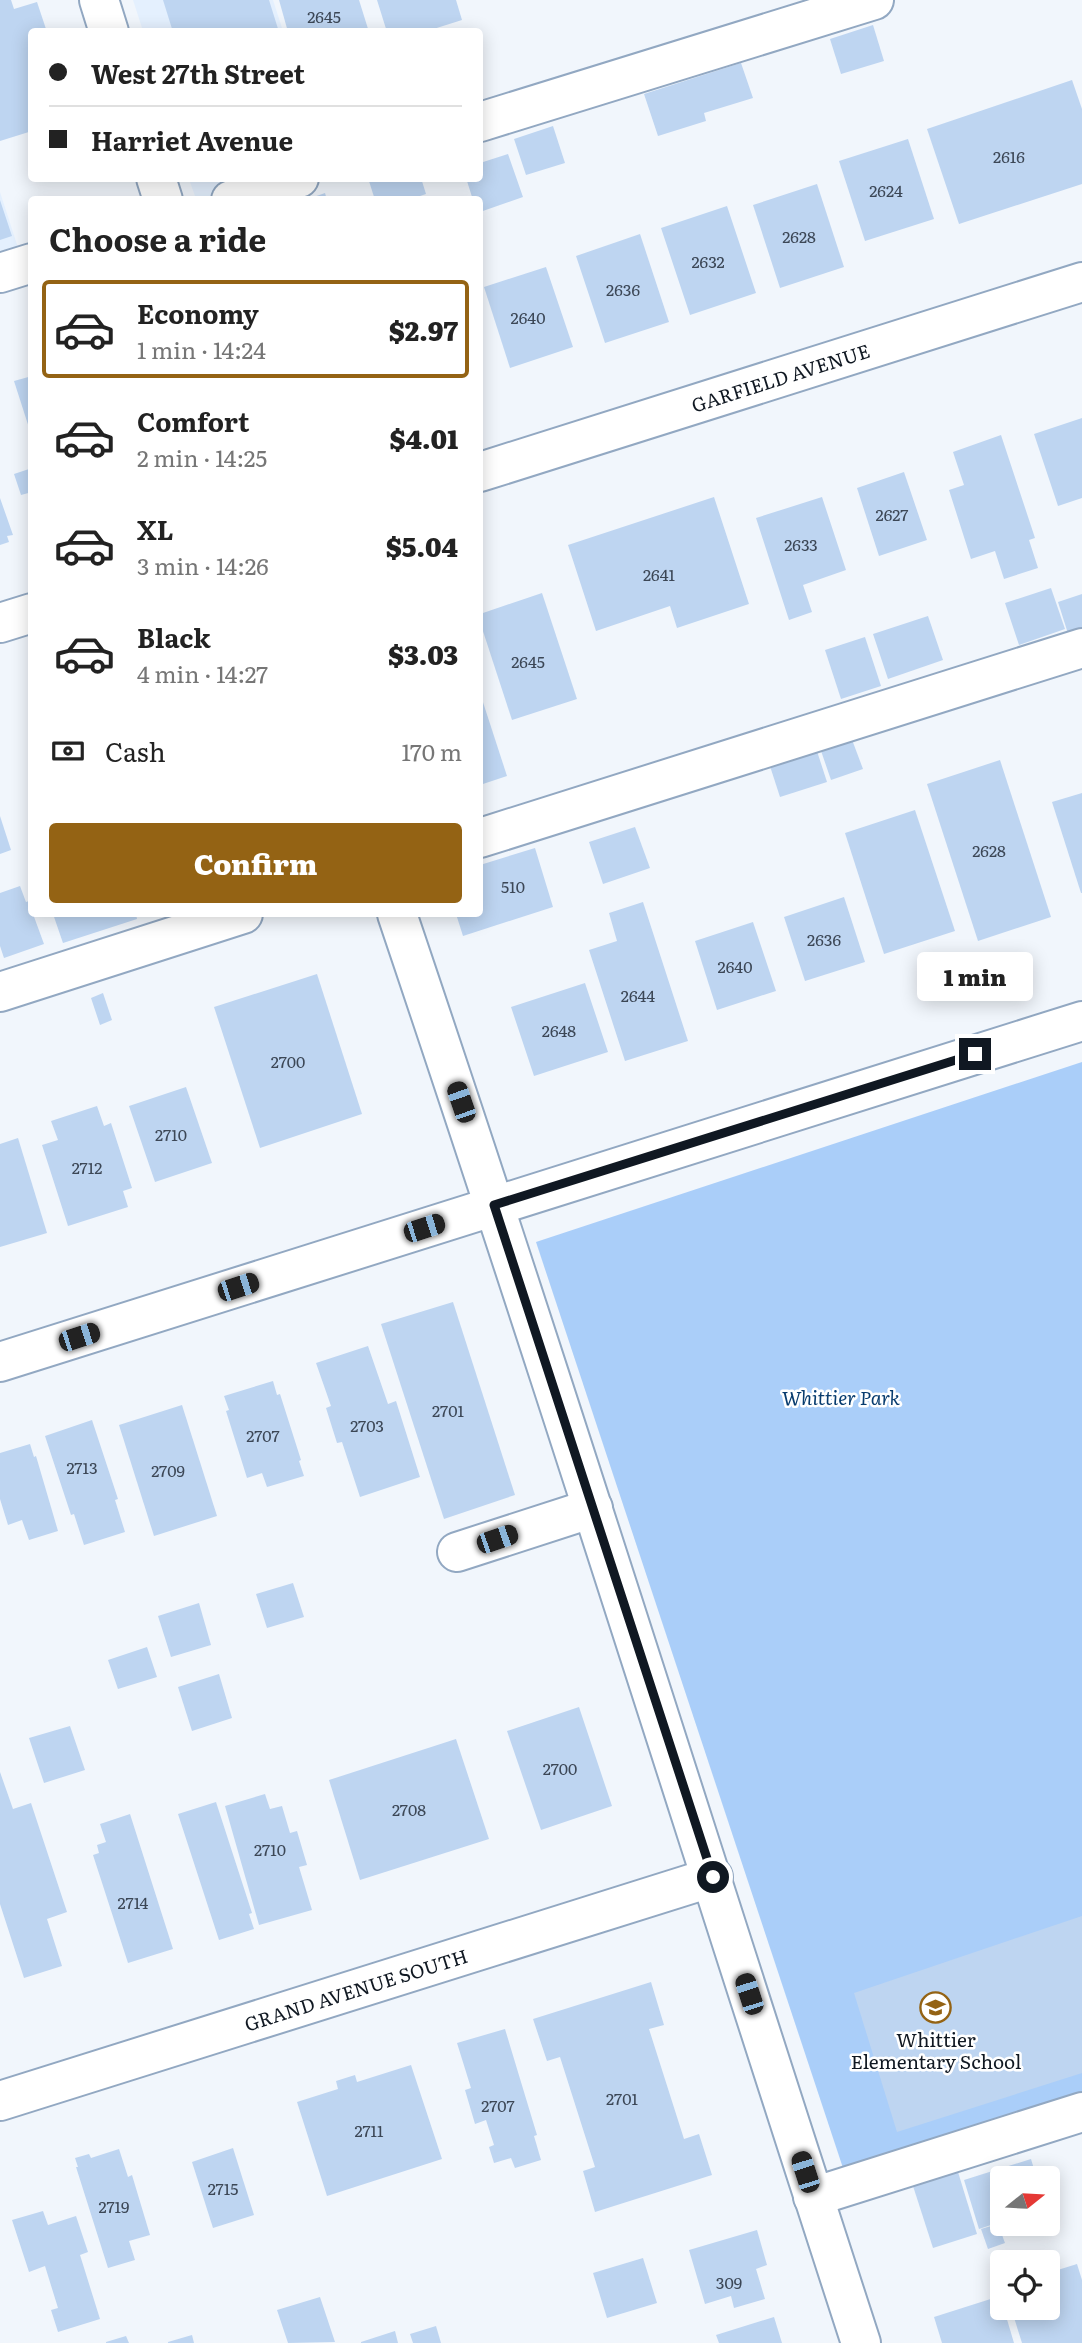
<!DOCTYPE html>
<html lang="en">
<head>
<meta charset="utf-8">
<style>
  body { margin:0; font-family:Literata,serif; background:#f2f2f2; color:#222; height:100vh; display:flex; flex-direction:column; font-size:26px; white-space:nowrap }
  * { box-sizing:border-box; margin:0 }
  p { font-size:23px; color:#767676 }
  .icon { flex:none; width:38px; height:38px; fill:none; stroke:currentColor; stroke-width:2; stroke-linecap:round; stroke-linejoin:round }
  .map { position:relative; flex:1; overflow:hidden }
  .sheet { position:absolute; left:28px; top:196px; width:455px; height:721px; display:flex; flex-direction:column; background:#fff; border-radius:7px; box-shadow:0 4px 18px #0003 }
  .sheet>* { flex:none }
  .guide { position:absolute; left:28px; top:28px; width:455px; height:154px; border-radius:7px; box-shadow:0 4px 18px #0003; display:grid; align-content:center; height:154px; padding:0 21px; background:#fff }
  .needle { width:46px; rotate:72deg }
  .tools { position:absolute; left:990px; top:2166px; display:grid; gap:14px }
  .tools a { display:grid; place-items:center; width:70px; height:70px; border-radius:7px; background:#fff; box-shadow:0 4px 18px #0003; font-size:35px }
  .end { position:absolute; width:32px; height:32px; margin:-16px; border:9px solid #101822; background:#fff; box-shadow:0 0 0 4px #fff }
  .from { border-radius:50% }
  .bubble { position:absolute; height:49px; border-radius:7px; background:#fff; box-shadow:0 4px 18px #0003; font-size:23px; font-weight:800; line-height:49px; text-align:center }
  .car { position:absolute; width:21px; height:42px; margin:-21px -10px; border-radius:9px; box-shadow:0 0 5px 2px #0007; background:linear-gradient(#222 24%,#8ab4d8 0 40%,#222 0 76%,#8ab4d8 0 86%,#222 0) }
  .guide b { display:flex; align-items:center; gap:24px; height:66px; font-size:26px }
  .guide b+b { border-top:2px solid #e0e0e0 }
  .guide i { width:18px; height:18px; background:#222 }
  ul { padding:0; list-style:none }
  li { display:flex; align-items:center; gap:21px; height:98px; margin:0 14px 10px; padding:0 7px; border:4px solid transparent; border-radius:7px }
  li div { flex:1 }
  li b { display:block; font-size:26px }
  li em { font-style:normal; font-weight:800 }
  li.current { border-color:#946314 }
  li>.icon { width:63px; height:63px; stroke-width:1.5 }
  h2 { padding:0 21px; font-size:32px; line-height:84px }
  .pay { display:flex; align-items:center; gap:18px; height:77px; padding:0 21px; font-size:26px }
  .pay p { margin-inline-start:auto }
  .primary-button { display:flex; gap:14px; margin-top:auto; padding:14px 21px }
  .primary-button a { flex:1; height:80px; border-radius:7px; background:#946314; color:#fff; font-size:28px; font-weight:800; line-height:80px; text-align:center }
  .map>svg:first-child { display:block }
  .built { fill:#e4f0fe }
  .green { fill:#aacef9 }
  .building { fill:#bed5f1 }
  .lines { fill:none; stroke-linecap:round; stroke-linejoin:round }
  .minor-casing { stroke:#92a8c2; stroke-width:42 }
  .minor { stroke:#fff; stroke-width:38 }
  .route { stroke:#101822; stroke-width:9 }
  .labels { text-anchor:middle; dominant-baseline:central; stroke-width:5; stroke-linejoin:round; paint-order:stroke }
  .number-label { font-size:16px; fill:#3c4756 }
  .street-label { font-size:19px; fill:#101822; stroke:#fff }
  .park-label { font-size:19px; font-style:italic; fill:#073b6e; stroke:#fff }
  .poi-label { font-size:19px; fill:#101822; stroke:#fff }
</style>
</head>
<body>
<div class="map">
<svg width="1082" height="2343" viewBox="0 0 1082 2343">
  <rect width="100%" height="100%" fill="#f1f6fc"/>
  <g class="built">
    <polygon points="133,0 273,0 283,31 143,31"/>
    <polygon points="189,179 323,179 263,200 196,199"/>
    <polygon points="0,192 22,260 0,266"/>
  </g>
  <polygon class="green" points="1082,1062 1082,2093 843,2168 536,1242"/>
  <g class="building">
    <polygon points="0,0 11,0 14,9 37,2 47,32 32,32 32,131 0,141"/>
    <polygon points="163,0 269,0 279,32 173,32"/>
    <polygon points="279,0 359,0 369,32 288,32"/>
    <polygon points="377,0 456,0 462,20 424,32 387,32"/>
    <polygon points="873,25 884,61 841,74 830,39"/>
    <polygon points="741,63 753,98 704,113 706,121 658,136 644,94"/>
    <polygon points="1072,80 1082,109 1082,184 959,224 927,129"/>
    <polygon points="553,126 565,163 526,175 514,139"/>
    <polygon points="908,139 934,219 865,241 839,161"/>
    <polygon points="508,154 523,197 480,212 480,200 473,200 466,178 480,178 480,163"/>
    <polygon points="368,178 421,178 426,194 408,200 375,200"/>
    <polygon points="817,184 844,267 780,288 753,205"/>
    <polygon points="325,193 327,200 308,200 308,199"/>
    <polygon points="0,200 12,236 0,240"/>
    <polygon points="727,206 756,293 690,315 661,228"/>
    <polygon points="640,234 669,322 605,343 576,256"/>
    <polygon points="546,267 573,347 510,368 484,287"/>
    <polygon points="32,376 32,434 31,434 14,381"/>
    <polygon points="1082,418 1082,498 1058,506 1034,434"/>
    <polygon points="1001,435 1035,538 1029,540 1038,568 1004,579 995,551 971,559 949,490 964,485 953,452"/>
    <polygon points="32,468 32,492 21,495 14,474"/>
    <polygon points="904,472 927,540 879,556 857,488"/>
    <polygon points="714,497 749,604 677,628 670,606 596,631 568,545"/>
    <polygon points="822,497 846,570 803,585 812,612 789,620 756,518"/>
    <polygon points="0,498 13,535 7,536 9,542 0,545"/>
    <polygon points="1051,588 1065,629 1019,645 1005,603"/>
    <polygon points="542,593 577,699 512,720 480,622 480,614"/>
    <polygon points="1082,594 1082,639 1071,643 1058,602"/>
    <polygon points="928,616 943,660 888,679 873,634"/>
    <polygon points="865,637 881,686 841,699 825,650"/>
    <polygon points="480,693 507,776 480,785"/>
    <polygon points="851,737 863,769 831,780 820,748"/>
    <polygon points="815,745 827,782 780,797 768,760"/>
    <polygon points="1000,760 1051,917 978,941 927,784"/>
    <polygon points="1082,793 1082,893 1081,893 1052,802"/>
    <polygon points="915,810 955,931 884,954 845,833"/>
    <polygon points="0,816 11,850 0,854"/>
    <polygon points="635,827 650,868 603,884 589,842"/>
    <polygon points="535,848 553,907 463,936 456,914 480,914 480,865"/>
    <polygon points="20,886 26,902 29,901 32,914 33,914 44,944 4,958 0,946 0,893"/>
    <polygon points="844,897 865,962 805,981 784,917"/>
    <polygon points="643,902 688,1041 625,1061 589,950 617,941 609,913"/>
    <polygon points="53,914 136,914 137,919 63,943"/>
    <polygon points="753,922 776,991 717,1010 695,941"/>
    <polygon points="317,974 362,1114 260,1148 214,1007"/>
    <polygon points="585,983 608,1052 534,1076 511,1007"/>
    <polygon points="103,993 112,1020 100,1025 91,998"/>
    <polygon points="186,1087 212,1163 155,1182 129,1106"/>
    <polygon points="97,1106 104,1126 111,1123 132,1188 123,1191 128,1207 68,1226 42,1145 58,1140 51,1121"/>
    <polygon points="18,1138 47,1233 0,1247 0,1144"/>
    <polygon points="453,1302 515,1495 444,1519 381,1324"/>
    <polygon points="368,1346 388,1404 396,1401 420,1477 360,1497 342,1442 337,1443 326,1408 331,1406 316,1363"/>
    <polygon points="273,1381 277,1395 280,1394 301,1460 299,1461 304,1476 267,1487 262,1473 247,1478 226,1411 229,1410 224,1396"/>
    <polygon points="182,1405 217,1516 154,1536 119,1425"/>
    <polygon points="92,1420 118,1499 115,1500 125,1532 84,1545 74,1514 71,1515 45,1436"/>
    <polygon points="30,1444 34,1457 36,1456 58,1531 29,1540 22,1520 8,1525 0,1499 0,1453"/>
    <polygon points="293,1583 304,1617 267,1628 256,1594"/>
    <polygon points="199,1603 211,1645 171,1657 158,1616"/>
    <polygon points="147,1647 157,1677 118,1689 108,1660"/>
    <polygon points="219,1674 232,1718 192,1731 178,1687"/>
    <polygon points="579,1707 612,1806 541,1830 507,1731"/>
    <polygon points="70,1726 85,1770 44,1783 29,1738"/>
    <polygon points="456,1739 489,1839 360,1880 329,1780"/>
    <polygon points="0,1772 13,1809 31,1803 67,1912 47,1919 62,1966 24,1978 0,1904"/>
    <polygon points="265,1794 270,1809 282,1806 290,1833 297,1831 307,1865 299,1867 312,1910 259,1925 225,1806"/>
    <polygon points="216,1802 252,1913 249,1914 254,1929 219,1940 178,1814"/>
    <polygon points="130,1814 173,1949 128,1963 93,1855 99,1853 97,1845 106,1842 100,1824"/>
    <polygon points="1082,1916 1082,2073 897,2132 854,1993"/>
    <polygon points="651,1982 664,2025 649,2029 684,2139 699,2134 712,2175 595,2212 583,2171 595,2167 560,2057 547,2061 533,2019"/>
    <polygon points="505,2029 537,2135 534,2136 541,2160 515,2168 511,2158 494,2163 489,2147 494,2145 486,2120 475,2124 465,2090 471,2088 457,2043"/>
    <polygon points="411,2065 442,2159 327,2196 297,2102 338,2089 336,2081 355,2075 357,2082"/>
    <polygon points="233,2148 254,2215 213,2228 192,2162"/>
    <polygon points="119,2149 128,2177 132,2175 150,2235 129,2241 135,2260 108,2268 76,2167 78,2167 75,2158 89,2154 91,2158"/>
    <polygon points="1031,2159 1037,2179 1003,2179 1003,2221 979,2229 964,2180"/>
    <polygon points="958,2172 977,2234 933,2248 913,2186"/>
    <polygon points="43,2211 48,2225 76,2216 88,2252 80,2255 100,2319 58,2332 51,2310 58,2308 45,2266 29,2272 12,2220"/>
    <polygon points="998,2224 1005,2243 988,2249 981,2229"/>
    <polygon points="757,2230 767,2265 756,2269 765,2299 734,2308 731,2296 705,2304 689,2250"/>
    <polygon points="643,2258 657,2303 607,2318 593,2273"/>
    <polygon points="1077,2264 1082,2280 1082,2343 1022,2343 1011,2308 1048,2308 1048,2273"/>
    <polygon points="1000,2296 1014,2343 942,2343 934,2317"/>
    <polygon points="320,2297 335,2342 288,2343 277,2310"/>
    <polygon points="774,2317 782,2343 719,2343 716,2335"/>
    <polygon points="436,2326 441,2343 413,2343 410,2334"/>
    <polygon points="395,2331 398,2343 361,2343 361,2342"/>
    <polygon points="192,2335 194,2343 168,2343 168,2342"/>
    <polygon points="126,2336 129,2343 106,2343 106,2342"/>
  </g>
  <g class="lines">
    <defs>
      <g id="minor">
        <polyline points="99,0 109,32"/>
        <polyline points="480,122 874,0"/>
        <polyline points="156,178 163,200"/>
        <polyline points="231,200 299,178"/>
        <polyline points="0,273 32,263"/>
        <path id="s1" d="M480,472L1082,282"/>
        <polyline points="0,623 32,613"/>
        <polyline points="480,838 1082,648"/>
        <path d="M397,914C557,1388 706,1867 861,2343"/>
        <polyline points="0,992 243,914"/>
        <polyline points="0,1362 1082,1021"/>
        <polyline points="457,1552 593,1508"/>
        <path id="s2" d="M0,2101L713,1877"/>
        <polyline points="813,2197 1082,2112"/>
      </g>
    </defs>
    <use href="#minor" class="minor-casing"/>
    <use href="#minor" class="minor"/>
  </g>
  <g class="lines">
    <polyline class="route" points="713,1877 494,1205 975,1054"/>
  </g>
  <defs>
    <symbol id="school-ring" viewBox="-11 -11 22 22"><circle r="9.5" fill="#fff" stroke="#946314" stroke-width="1.5"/><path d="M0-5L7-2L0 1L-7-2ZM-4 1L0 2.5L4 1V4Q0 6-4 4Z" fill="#946314"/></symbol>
  </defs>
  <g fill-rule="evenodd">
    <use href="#school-ring" x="918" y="1990" width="35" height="35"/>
  </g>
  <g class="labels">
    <g class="number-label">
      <text x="324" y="16">2645</text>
      <text x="1009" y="156">2616</text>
      <text x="886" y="190">2624</text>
      <text x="799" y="236">2628</text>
      <text x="708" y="261">2632</text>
      <text x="623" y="289">2636</text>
      <text x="528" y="317">2640</text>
      <text x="892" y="514">2627</text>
      <text x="801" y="544">2633</text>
      <text x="659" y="574">2641</text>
      <text x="528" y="661">2645</text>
      <text x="989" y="850">2628</text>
      <text x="513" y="886">510</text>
      <text x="824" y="939">2636</text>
      <text x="735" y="966">2640</text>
      <text x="638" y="995">2644</text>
      <text x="559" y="1030">2648</text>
      <text x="288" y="1061">2700</text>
      <text x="171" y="1134">2710</text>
      <text x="87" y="1167">2712</text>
      <text x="448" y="1410">2701</text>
      <text x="367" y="1425">2703</text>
      <text x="263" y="1435">2707</text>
      <text x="82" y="1467">2713</text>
      <text x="168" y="1470">2709</text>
      <text x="560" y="1768">2700</text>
      <text x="409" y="1809">2708</text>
      <text x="270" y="1849">2710</text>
      <text x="133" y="1902">2714</text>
      <text x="622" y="2098">2701</text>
      <text x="498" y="2105">2707</text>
      <text x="369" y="2130">2711</text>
      <text x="223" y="2188">2715</text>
      <text x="114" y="2206">2719</text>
      <text x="729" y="2282">309</text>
    </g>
    <g class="street-label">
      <text stroke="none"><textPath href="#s1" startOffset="315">GARFIELD AVENUE</textPath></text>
      <text stroke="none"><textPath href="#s2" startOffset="373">GRAND AVENUE SOUTH</textPath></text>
    </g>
    <g class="park-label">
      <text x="841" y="1397">Whittier Park</text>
    </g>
    <g class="poi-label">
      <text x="936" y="2039">Whittier<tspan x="936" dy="22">Elementary School</tspan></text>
    </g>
  </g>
</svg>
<div class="tools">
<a><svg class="needle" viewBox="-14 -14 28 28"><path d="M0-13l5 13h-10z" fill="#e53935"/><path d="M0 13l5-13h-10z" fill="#767676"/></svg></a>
<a><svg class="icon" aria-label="locate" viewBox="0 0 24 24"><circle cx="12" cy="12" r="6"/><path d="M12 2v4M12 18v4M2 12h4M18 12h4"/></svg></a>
</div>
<i class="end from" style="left:713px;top:1877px"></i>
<i class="end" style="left:975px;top:1054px"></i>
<div class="bubble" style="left:917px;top:952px;width:116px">1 min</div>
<i class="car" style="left:461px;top:1102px;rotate:341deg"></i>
<i class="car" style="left:424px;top:1228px;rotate:72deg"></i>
<i class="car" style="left:238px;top:1287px;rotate:72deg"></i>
<i class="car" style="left:79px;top:1337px;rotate:72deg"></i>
<i class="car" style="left:497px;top:1539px;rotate:71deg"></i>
<i class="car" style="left:749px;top:1994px;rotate:342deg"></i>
<i class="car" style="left:805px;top:2172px;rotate:342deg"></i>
<div class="guide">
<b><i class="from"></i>West 27th Street</b>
<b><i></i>Harriet Avenue</b>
</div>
<section class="sheet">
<h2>Choose a ride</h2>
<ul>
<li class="current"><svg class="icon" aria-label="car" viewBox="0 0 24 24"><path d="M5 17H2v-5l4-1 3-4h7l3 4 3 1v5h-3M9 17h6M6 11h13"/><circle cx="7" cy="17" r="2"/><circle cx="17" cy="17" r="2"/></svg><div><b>Economy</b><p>1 min · 14:24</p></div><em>$2.97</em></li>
<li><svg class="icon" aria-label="car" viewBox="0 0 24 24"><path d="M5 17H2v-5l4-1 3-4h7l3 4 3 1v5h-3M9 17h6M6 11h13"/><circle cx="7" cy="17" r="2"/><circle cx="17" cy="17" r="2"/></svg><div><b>Comfort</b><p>2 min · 14:25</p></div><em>$4.01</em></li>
<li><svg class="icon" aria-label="car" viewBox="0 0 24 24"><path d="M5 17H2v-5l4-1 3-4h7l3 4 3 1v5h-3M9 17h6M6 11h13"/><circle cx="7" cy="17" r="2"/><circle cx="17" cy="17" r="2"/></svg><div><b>XL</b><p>3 min · 14:26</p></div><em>$5.04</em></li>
<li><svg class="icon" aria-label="car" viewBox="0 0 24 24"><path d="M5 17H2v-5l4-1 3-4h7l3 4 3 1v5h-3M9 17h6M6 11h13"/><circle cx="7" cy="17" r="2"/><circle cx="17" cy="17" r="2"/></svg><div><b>Black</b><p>4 min · 14:27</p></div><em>$3.03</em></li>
</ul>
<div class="pay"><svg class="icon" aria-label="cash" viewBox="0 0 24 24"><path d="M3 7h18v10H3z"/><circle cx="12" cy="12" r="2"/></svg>Cash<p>170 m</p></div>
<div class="primary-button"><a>Confirm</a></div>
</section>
</div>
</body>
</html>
